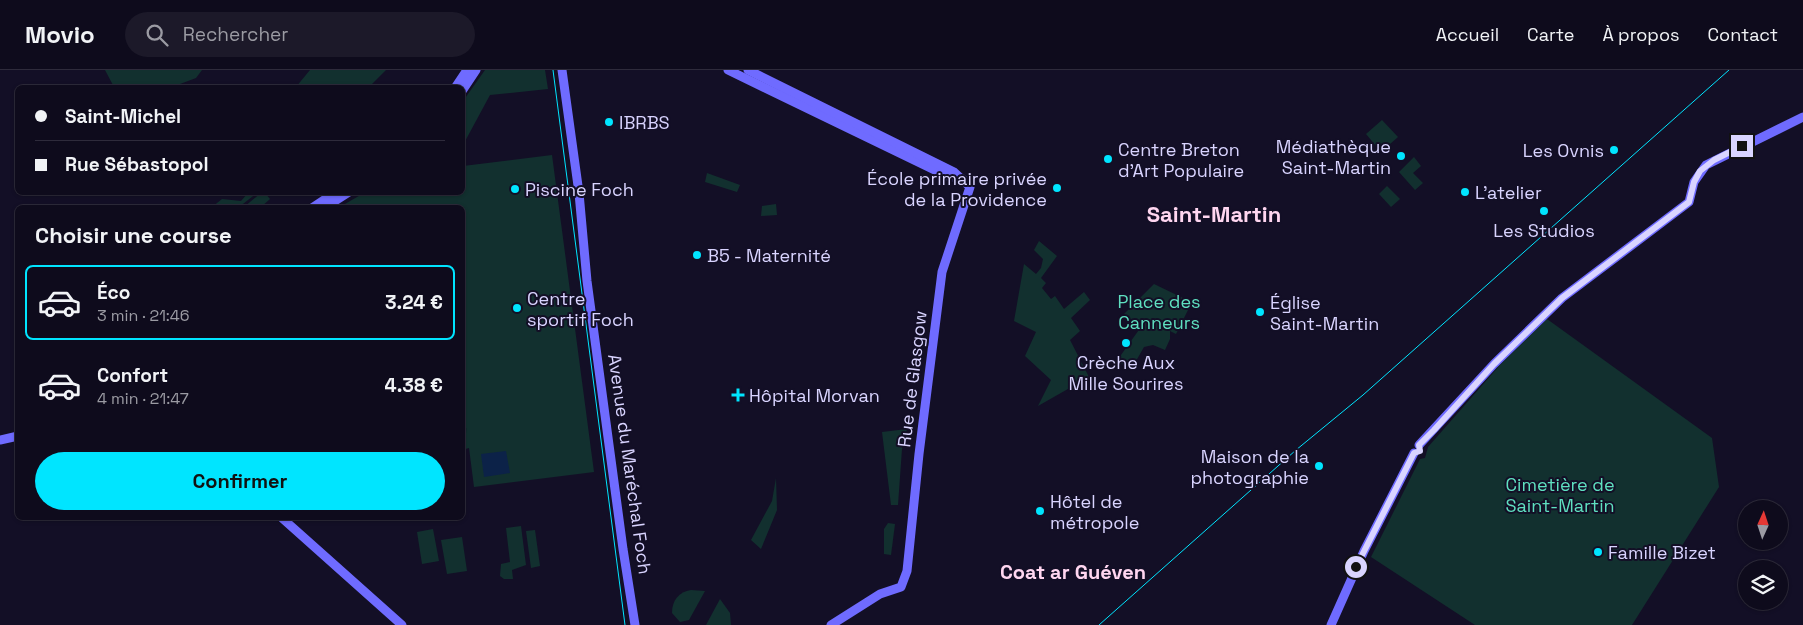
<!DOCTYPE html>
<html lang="fr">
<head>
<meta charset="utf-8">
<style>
  body { margin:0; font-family:"Space Grotesk",sans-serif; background:#1c1929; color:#f1f3f6; height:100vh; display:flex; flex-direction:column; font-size:19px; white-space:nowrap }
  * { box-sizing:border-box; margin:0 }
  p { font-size:16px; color:#9b9ba3 }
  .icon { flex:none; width:28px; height:28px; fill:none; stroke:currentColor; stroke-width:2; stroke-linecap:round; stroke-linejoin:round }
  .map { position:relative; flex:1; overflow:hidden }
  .details { position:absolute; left:15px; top:135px; width:450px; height:315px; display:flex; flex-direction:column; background:#0e0b1c; border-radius:8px; box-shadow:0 1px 4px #0004,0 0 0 1px #2e2b3b }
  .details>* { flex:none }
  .banner { position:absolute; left:15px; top:15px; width:450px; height:110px; border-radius:8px; box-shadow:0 1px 4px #0004,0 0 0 1px #2e2b3b; display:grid; align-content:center; height:110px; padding:0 20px; background:#0e0b1c }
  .needle { width:32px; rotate:3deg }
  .controls { position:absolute; left:1738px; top:430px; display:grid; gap:10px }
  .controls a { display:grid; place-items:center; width:50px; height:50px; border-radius:50%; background:#0e0b1c; box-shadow:0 1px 4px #0004,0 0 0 1px #2e2b3b; font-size:25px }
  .end { position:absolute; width:22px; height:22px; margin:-11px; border:6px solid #d9d4ff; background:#111; box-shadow:0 0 0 2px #111 }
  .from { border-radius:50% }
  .banner b { display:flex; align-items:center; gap:18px; height:48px; font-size:19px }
  .banner b+b { border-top:1px solid #2e2b3b }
  .banner i { width:12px; height:12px; background:#f1f3f6 }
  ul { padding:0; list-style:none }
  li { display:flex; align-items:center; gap:15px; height:75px; margin:0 10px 8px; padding:0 10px; border:2px solid transparent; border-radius:8px }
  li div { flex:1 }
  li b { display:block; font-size:19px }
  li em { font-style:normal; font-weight:700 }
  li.current { border-color:#00e5ff }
  li>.icon { width:45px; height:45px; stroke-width:1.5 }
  h2 { padding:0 20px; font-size:22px; line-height:60px }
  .primary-button { display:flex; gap:10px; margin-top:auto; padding:10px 20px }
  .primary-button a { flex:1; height:58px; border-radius:30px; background:#00e5ff; color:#111; font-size:20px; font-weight:700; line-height:58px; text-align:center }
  header { display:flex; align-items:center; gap:30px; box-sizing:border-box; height:70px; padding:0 25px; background:#0e0b1c; border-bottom:1px solid #2e2b3b }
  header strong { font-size:24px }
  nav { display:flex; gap:28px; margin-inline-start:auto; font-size:18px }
  .search { width:350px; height:45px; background:#1c1929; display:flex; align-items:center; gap:12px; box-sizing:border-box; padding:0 18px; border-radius:28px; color:#9b9ba3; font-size:19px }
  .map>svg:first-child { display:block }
  .green { fill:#12302f }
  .water { fill:#0c2248 }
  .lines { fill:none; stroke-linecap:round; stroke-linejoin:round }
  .secondary { stroke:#6f6bff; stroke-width:9 }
  .tram { stroke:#00e5ff; stroke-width:1 }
  .route { stroke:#d9d4ff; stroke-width:6 }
  .poi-dot { fill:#00e5ff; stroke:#130f26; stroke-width:2 }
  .labels { text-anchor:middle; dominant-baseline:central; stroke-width:4; stroke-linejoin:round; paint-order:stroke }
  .poi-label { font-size:18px; fill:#d9d4ff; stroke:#130f26; text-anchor:start }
  .park-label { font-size:18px; fill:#5fe0c0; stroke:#130f26 }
  .street-label { font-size:18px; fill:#d9d4ff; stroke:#130f26 }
  .quarter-label { font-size:20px; font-weight:bold; fill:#ffd6f0; stroke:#130f26 }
  .district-label { font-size:22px; font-weight:bold; fill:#ffd6f0; stroke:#130f26 }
</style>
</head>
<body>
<header>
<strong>Movio</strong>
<div class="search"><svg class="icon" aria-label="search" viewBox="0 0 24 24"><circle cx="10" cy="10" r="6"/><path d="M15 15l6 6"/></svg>Rechercher</div>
<nav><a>Accueil</a><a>Carte</a><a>À propos</a><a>Contact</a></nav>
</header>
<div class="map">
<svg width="1803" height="555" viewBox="0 0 1803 555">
  <rect width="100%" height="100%" fill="#130f26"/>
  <g class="green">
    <polygon points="105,0 202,0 196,8 180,14 179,18 114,17"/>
    <polygon points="310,0 386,0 369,17 296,17"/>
    <polygon points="485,0 545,0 548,19 490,25 463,75 463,31"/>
    <polygon points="1382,50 1398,67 1381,82 1366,64"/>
    <polygon points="552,85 594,402 474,417 469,378 462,380 463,346 467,363 462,335 462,138 376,138 373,134 369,137 338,138 364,123 462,122 463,96"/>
    <polygon points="1414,87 1421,96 1413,103 1423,113 1415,120 1399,102"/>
    <polygon points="707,103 740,115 737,122 705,112"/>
    <polygon points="1387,116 1400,129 1391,137 1379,124"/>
    <polygon points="248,123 257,123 239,137 212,137 222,129 241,131"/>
    <polygon points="261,123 265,123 270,129 261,137 244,137"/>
    <polygon points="776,134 777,145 761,146 762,136"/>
    <polygon points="1039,171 1057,186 1041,208 1046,213 1042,218 1051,229 1055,226 1064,239 1084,222 1090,230 1071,248 1080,261 1070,270 1089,307 1038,336 1051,310 1025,286 1036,262 1014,251 1024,194 1036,204 1041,198 1043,189 1034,180"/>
    <polygon points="1154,214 1183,228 1188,240 1176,264 1170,261 1170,269 1165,280 1153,275 1144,277 1132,298 1116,292 1141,257 1124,244"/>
    <polygon points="1547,249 1712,368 1719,417 1632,555 1475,555 1371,487 1420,389 1425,388 1428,377 1500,295"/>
    <polygon points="907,359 902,379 898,435 891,435 882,362"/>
    <polygon points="776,408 777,440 761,479 751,470 772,431"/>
    <polygon points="888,453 895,454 891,485 884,484 884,459"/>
    <polygon points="521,456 526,495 512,500 513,509 504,509 500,506 501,494 510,492 506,458"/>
    <polygon points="433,459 439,491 422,494 417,462"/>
    <polygon points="535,460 540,496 531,498 526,461"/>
    <polygon points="462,467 467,501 447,504 441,470"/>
    <path d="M691,520L705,521L689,550L680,552L672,543C672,530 679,522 691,520Z"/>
    <polygon points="720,529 730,543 731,555 706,555"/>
  </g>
  <polygon class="water" points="506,381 510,403 484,407 481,384"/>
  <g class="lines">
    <g class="secondary">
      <polyline points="562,0 579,123 587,211 623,479 635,555"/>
      <polyline points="728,0 947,106 963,109"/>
      <polyline points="748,0 954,102 970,117 942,202 919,384 907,501 901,517 880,524 831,555"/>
      <polyline points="455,18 467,0"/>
      <polyline points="462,21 476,0"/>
      <polyline points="312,138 336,122"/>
      <polyline points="324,138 349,122"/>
      <polyline points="0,370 18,366"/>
      <polyline points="1419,375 1494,294 1562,228 1689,132 1694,112 1706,95 1803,47"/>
      <polyline points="282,448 402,555"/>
      <polyline points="1331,555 1364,481 1414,383"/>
    </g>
    <g class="tram">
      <polyline points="553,0 625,555"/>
      <polyline points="1099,555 1296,380 1363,325 1729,0"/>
    </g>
  </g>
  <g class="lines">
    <polyline class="route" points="1356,497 1414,383 1420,381 1419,375 1434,360 1494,294 1562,228 1689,132 1694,112 1700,101 1714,90 1742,76"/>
  </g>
  <g class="poi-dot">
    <circle cx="609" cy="52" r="5"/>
    <circle cx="1614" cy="80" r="5"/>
    <circle cx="1401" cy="86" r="5"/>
    <circle cx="1108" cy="89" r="5"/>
    <circle cx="1057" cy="118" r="5"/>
    <circle cx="515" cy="119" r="5"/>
    <circle cx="1465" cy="122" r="5"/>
    <circle cx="1544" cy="141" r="5"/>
    <circle cx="697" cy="185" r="5"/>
    <circle cx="517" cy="238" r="5"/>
    <circle cx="1260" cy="242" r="5"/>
    <circle cx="1126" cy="273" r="5"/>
    <path d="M735.5 317.5h5v5h5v5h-5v5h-5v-5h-5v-5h5z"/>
    <circle cx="1319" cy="396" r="5"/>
    <circle cx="1040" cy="441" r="5"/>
    <circle cx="1598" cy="482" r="5"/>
  </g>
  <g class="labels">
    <g class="poi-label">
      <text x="619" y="52">IBRBS</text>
      <text x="1391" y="76" text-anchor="end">Médiathèque<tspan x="1391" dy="21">Saint-Martin</tspan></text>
      <text x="1118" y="79">Centre Breton<tspan x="1118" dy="21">d'Art Populaire</tspan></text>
      <text x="1604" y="80" text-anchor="end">Les Ovnis</text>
      <text x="1047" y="108" text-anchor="end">École primaire privée<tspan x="1047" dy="21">de la Providence</tspan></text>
      <text x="525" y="119">Piscine Foch</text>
      <text x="1475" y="122">L’atelier</text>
      <text x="1544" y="160" text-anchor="middle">Les Studios</text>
      <text x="707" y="185">B5 - Maternité</text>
      <text x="527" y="228">Centre<tspan x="527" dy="21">sportif Foch</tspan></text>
      <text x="1270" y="232">Église<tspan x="1270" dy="21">Saint-Martin</tspan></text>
      <text x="1126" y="292" text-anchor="middle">Crèche Aux<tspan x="1126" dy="21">Mille Sourires</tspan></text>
      <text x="749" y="325">Hôpital Morvan</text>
      <text x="1309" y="386" text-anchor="end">Maison de la<tspan x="1309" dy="21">photographie</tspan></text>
      <text x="1050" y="431">Hôtel de<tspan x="1050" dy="21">métropole</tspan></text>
      <text x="1608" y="482">Famille Bizet</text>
    </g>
    <g class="park-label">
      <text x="1159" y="231">Place des<tspan x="1159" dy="21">Canneurs</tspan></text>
      <text x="1560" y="414">Cimetière de<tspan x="1560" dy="21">Saint-Martin</tspan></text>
    </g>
    <g class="street-label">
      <text transform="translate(912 309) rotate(-83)">Rue de Glasgow</text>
      <text transform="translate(630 394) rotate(82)">Avenue du Maréchal Foch</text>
    </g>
    <g class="quarter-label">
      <text x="1073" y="502">Coat ar Guéven</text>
    </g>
    <g class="district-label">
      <text x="1214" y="144">Saint-Martin</text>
    </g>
  </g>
</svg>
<div class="controls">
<a><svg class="needle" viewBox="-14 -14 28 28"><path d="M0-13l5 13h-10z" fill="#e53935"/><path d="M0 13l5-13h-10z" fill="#9b9ba3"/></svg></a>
<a><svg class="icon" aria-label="layers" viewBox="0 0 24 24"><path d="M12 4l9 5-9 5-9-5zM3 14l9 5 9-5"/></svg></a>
</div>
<i class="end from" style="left:1356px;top:497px"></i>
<i class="end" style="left:1742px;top:76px"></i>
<div class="banner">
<b><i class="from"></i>Saint-Michel</b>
<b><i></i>Rue Sébastopol</b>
</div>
<section class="details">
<h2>Choisir une course</h2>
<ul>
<li class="current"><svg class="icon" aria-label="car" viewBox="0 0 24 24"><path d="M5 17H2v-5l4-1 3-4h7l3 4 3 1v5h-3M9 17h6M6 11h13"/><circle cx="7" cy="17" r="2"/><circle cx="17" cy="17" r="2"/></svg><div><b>Éco</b><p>3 min · 21:46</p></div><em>3.24 €</em></li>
<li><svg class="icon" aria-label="car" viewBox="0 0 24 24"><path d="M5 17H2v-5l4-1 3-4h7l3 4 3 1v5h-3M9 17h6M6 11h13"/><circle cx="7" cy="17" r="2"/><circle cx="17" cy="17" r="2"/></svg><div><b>Confort</b><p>4 min · 21:47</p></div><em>4.38 €</em></li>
</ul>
<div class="primary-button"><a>Confirmer</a></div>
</section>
</div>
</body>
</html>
